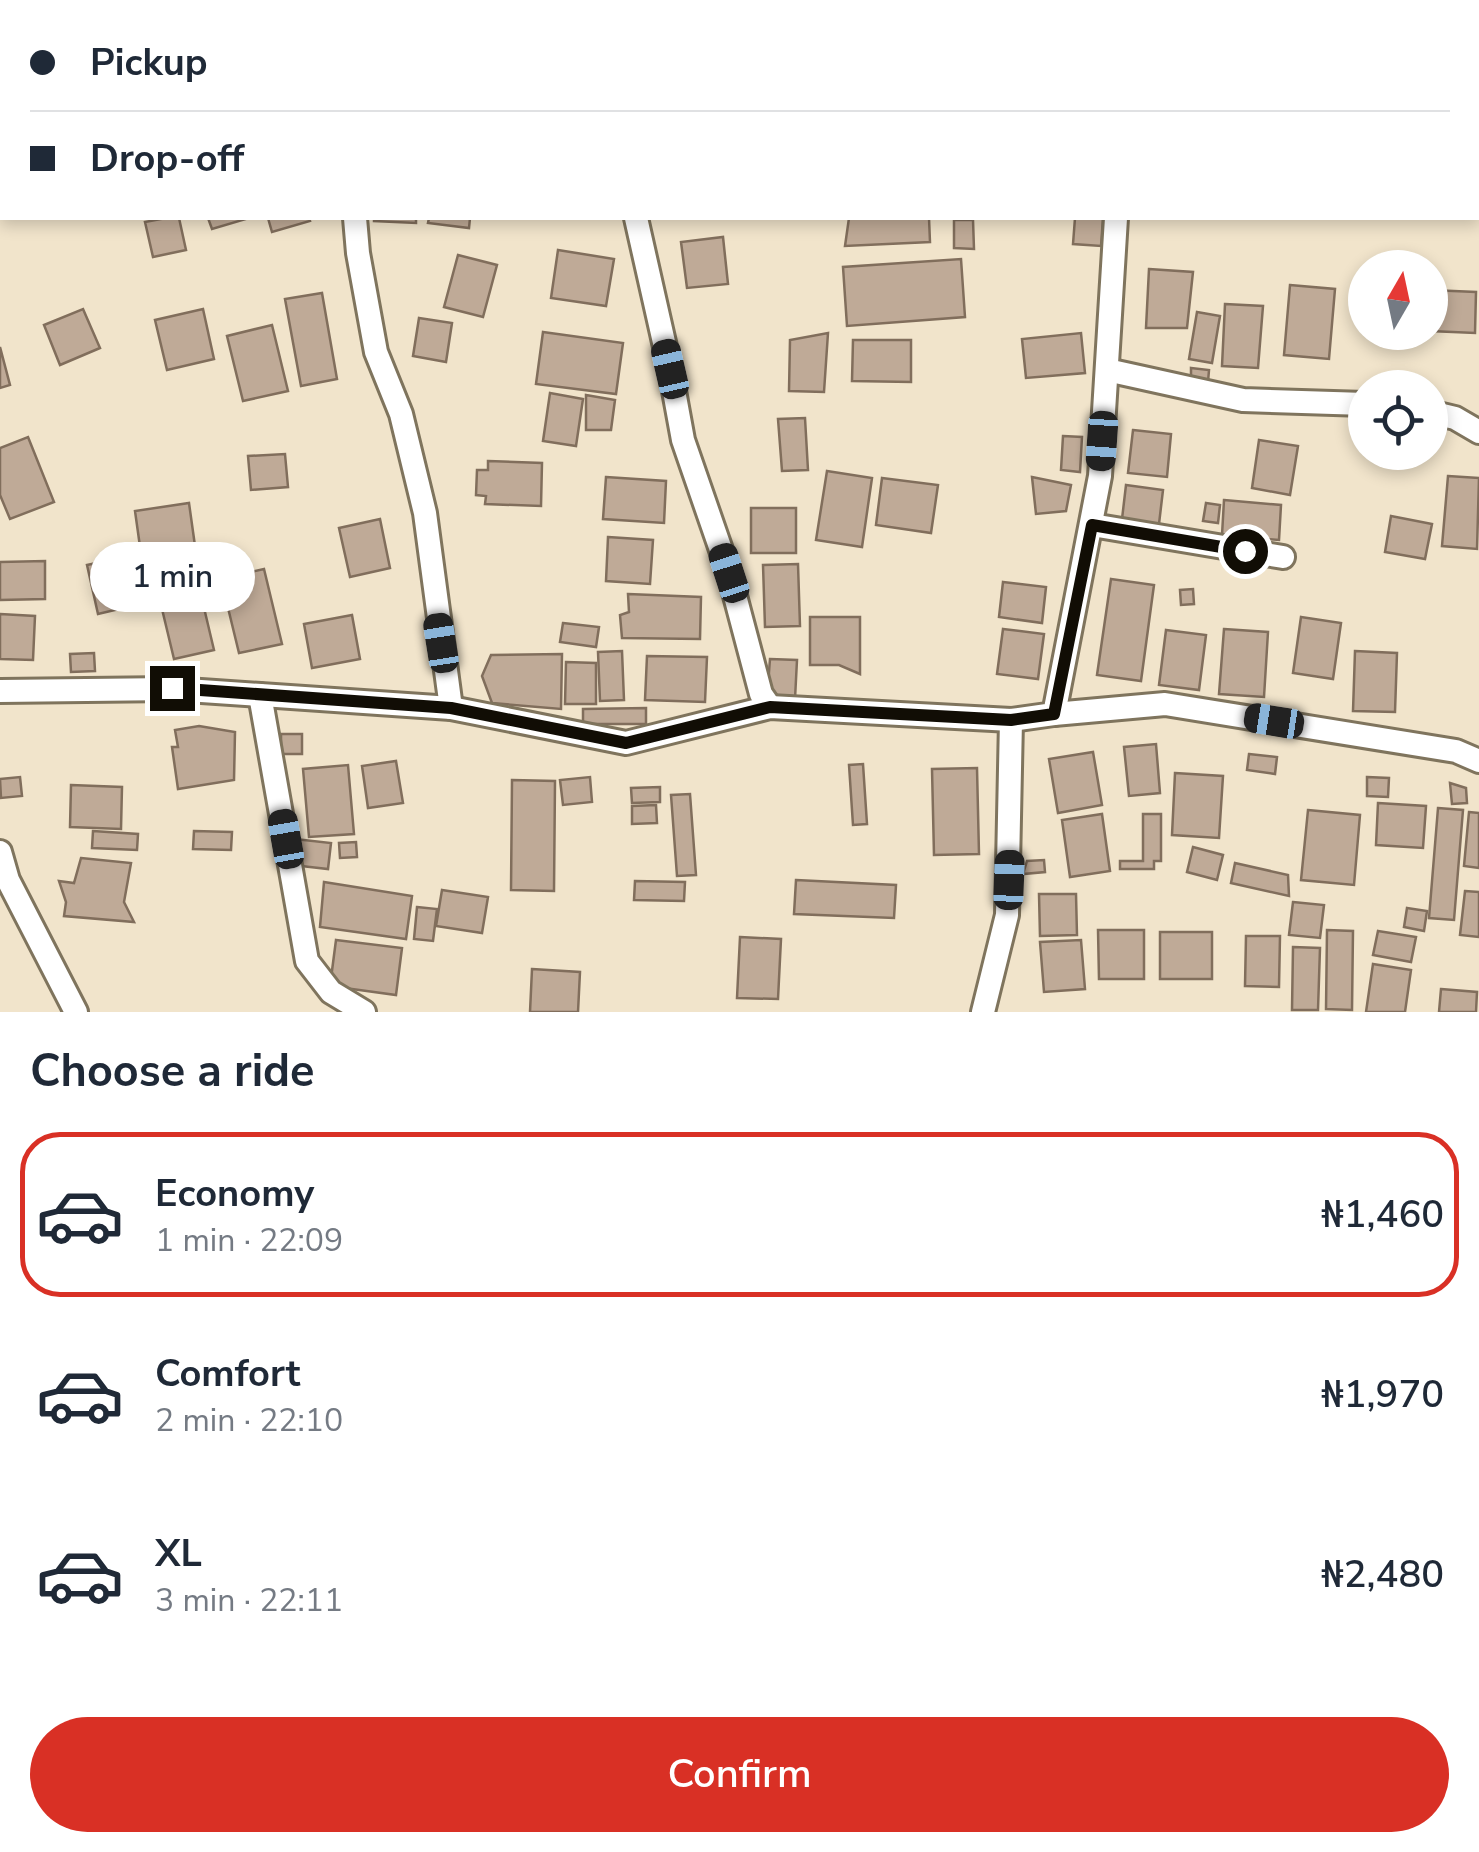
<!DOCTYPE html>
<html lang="en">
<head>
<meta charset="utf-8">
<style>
  body { margin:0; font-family:"Nunito Sans",sans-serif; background:#f6f6f7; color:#1f2937; height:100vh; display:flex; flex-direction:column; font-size:38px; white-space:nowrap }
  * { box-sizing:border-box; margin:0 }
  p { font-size:32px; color:#747a83 }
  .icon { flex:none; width:55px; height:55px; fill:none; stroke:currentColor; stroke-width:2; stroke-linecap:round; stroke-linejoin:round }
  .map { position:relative; height:1012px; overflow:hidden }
  .panel { display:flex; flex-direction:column; background:#fff; flex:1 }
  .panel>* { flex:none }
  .top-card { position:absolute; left:0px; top:0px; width:1480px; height:220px; box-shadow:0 5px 15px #0003; display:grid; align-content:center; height:220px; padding:0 30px; background:#fff }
  .needle { width:65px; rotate:9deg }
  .controls { position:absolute; left:1348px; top:250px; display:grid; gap:20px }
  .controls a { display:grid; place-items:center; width:100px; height:100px; border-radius:50%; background:#fff; box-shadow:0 5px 15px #0003; font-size:50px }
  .end { position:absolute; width:45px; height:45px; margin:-22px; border:12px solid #110d05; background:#fff; box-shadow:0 0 0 5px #fff }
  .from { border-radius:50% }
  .bubble { position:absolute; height:70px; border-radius:35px; background:#fff; box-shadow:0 5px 15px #0003; font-size:32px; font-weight:600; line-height:70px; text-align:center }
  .car { position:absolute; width:30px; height:60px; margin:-30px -15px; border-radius:12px; box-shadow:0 0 8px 2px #0007; background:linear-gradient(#222 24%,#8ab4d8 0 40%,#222 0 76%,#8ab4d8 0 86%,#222 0) }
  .top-card b { display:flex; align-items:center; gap:35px; height:95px; font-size:38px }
  .top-card b+b { border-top:2px solid #e0e1e3 }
  .top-card i { width:25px; height:25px; background:#1f2937 }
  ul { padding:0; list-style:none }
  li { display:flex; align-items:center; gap:30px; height:165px; margin:0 20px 15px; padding:0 10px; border:5px solid transparent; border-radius:40px }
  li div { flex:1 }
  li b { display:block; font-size:38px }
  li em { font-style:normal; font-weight:600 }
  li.selected { border-color:#d93025 }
  li>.icon { width:90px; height:90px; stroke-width:1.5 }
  h2 { padding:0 30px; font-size:45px; line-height:120px }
  .button { display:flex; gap:20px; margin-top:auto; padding:20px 30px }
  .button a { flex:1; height:115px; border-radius:60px; background:#d93025; color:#fff; font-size:40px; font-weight:600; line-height:115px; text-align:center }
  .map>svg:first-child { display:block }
  .building { fill:#bfaa97; stroke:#816e5c; stroke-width:2.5 }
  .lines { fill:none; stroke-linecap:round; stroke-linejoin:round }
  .minor-casing { stroke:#7f745d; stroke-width:28 }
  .minor { stroke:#fff; stroke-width:22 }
  .route { stroke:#110d05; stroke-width:12 }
</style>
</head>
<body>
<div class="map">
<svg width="1479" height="1012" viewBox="0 0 1479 1012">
  <rect width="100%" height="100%" fill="#f1e4cb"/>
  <g class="building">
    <polygon points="453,0 539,0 540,2 454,2"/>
    <polygon points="166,218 179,218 186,250 153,257 145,222"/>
    <polygon points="208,218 245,218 246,219 212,229"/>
    <polygon points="268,218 309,218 310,221 272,232"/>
    <polygon points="374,218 416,218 416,223 374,221"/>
    <polygon points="429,218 470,218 469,228 428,223"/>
    <polygon points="849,218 929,218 930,242 845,246"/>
    <polygon points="1075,218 1103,218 1101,246 1073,244"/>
    <polygon points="954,220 973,220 974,249 954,248"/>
    <polygon points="723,237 728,284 687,288 681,242"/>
    <polygon points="558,250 614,259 606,306 551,298"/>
    <polygon points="458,255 497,265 483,317 444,307"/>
    <polygon points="961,259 965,317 847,326 843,267"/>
    <polygon points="1149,269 1193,272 1187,328 1146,328"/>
    <polygon points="1290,285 1335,289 1329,359 1284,355"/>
    <polygon points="1430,290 1476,292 1475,333 1430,331"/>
    <polygon points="322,293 337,379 301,386 285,299"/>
    <polygon points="1225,304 1263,306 1258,368 1222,366"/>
    <polygon points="83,309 100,348 60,365 44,325"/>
    <polygon points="203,309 214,359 167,370 155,320"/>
    <polygon points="1197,312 1220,316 1212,363 1189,359"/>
    <polygon points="419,318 452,323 446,362 413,356"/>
    <polygon points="272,325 288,391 243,401 227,336"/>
    <polygon points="543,332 623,343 616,394 536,384"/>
    <polygon points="828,333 824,392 789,391 790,340"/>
    <polygon points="1081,333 1085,373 1026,378 1022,339"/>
    <polygon points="853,340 911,340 911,382 852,381"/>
    <polygon points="0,347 10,385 0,388"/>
    <polygon points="1191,368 1209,370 1208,382 1191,381"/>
    <polygon points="550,393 583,399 576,446 543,441"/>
    <polygon points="586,395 615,400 611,430 586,430"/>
    <polygon points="805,418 808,470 782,471 778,419"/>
    <polygon points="1133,430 1171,434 1167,477 1128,473"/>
    <polygon points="1063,436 1082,437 1080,472 1061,470"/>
    <polygon points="28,437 54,502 10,519 0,495 0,448"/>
    <polygon points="1259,440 1298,446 1290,495 1252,488"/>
    <polygon points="285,454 288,487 251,490 248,456"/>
    <polygon points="488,461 542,463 541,506 485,504 486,496 476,495 477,470 488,470"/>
    <polygon points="827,471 872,478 862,547 816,540"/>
    <polygon points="1448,476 1479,478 1477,549 1442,546"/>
    <polygon points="606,477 666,481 664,523 603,519"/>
    <polygon points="1032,477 1071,485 1066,511 1036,514"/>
    <polygon points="882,478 938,485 931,533 876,525"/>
    <polygon points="1126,485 1163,490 1159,524 1122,519"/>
    <polygon points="1224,500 1281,505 1279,540 1222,535"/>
    <polygon points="189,503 196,553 142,561 135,511"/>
    <polygon points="1206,503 1220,505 1218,523 1203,521"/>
    <rect x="751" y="508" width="45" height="45"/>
    <polygon points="1391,516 1432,524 1425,559 1385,552"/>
    <polygon points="380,519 390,568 350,577 339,528"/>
    <polygon points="608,537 653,540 650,584 606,581"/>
    <polygon points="129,556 140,604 98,614 87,565"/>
    <polygon points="45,561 45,599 0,600 0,562"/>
    <polygon points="798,564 800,626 765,627 763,565"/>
    <polygon points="264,569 282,644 239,653 221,579"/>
    <polygon points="196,574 214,650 174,659 156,584"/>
    <polygon points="1111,579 1154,585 1141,681 1097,675"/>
    <polygon points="1003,582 1046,587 1042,623 999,617"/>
    <polygon points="1193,589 1194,604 1181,605 1180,590"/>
    <polygon points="628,594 701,597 700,639 622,638 620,615 629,612"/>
    <polygon points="0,614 35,616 33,660 0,659"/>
    <polygon points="352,615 360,659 312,668 304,624"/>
    <polygon points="810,617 860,617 860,674 839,665 810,665"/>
    <polygon points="1301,617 1341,623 1333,679 1293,673"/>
    <polygon points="563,623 599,627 596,647 560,642"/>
    <polygon points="1003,629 1044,634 1038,679 997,674"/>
    <polygon points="1224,629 1268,632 1264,697 1219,694"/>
    <polygon points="1166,630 1206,635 1199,690 1159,685"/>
    <polygon points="622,651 624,700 600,701 598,652"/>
    <polygon points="1355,651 1397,653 1395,712 1353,711"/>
    <polygon points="94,653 95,671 71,672 70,654"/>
    <polygon points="562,654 561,709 492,703 482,676 491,655"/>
    <polygon points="647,656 707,657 705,702 645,700"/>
    <polygon points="770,659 797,660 795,699 767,698"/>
    <polygon points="566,662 596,663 596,704 565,704"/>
    <polygon points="646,708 646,724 583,724 583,709"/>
    <polygon points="199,726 235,732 234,780 178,789 172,747 178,747 175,730"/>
    <rect x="281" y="734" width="21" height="20"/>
    <polygon points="1156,744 1160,793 1129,796 1124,747"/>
    <polygon points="1093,752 1102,805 1058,813 1049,759"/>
    <polygon points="1249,754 1277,757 1275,774 1247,770"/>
    <polygon points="396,761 403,803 368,808 362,766"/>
    <polygon points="863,764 867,824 853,825 849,765"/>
    <polygon points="348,765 354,834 309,837 303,769"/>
    <polygon points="977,768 979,854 934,855 932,769"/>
    <polygon points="1175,773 1223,776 1219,838 1172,835"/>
    <polygon points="20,777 22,796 1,798 0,779"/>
    <polygon points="590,777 592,802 563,805 560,780"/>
    <polygon points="1367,777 1389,778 1388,797 1367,796"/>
    <polygon points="512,780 555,781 554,891 511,890"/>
    <polygon points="1450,783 1466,788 1467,803 1452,804"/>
    <polygon points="71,785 122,787 121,829 70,827"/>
    <polygon points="660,787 660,802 632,803 631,788"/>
    <polygon points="690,794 696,875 677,876 671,795"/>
    <polygon points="1378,803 1426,806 1423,848 1376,845"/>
    <polygon points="656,805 657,823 632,824 632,806"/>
    <polygon points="1438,808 1463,810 1454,920 1429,918"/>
    <polygon points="1308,810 1360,815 1354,885 1301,880"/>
    <polygon points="1469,812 1479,813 1479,868 1464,866"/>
    <polygon points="1102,814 1110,871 1070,877 1062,820"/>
    <polygon points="1143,814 1161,814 1161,861 1154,861 1154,869 1120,869 1120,861 1143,861"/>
    <polygon points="93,831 138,834 137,850 92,848"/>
    <polygon points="194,831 232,832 231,850 193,849"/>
    <polygon points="295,839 331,843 328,869 292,865"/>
    <polygon points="356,842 357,857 340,858 339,843"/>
    <polygon points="1193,847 1223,855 1217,880 1187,872"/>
    <polygon points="81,858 131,863 124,902 134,922 64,916 66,902 59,881 74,883"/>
    <polygon points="1044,860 1045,872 1023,874 1027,861"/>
    <polygon points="1235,863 1288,875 1289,896 1231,883"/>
    <polygon points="796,880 896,885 894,918 794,914"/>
    <polygon points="635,881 685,882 684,901 634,900"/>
    <polygon points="324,882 412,896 406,939 320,927"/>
    <polygon points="442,890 488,897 482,933 436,926"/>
    <polygon points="1465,891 1479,892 1479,937 1460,935"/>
    <polygon points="1039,894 1076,894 1077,935 1040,936"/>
    <polygon points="1293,902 1324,905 1320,938 1289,935"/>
    <polygon points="417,907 437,909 433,941 414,939"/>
    <polygon points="1407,908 1427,911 1424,931 1404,927"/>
    <polygon points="1098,930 1144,930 1144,979 1099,979"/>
    <polygon points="1327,930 1353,931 1352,1010 1326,1009"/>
    <polygon points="1378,931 1416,937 1411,962 1373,955"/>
    <rect x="1160" y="932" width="52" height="47"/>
    <polygon points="1246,936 1280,936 1279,987 1245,986"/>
    <polygon points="740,937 781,939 778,999 737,998"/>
    <polygon points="336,940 402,948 396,995 330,986"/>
    <polygon points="1081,940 1085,989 1044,992 1040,942"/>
    <polygon points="1293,947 1320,948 1318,1010 1292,1010"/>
    <polygon points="1373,964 1411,970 1405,1012 1366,1012"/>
    <polygon points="532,969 580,972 578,1012 530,1012"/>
    <polygon points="1441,989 1477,992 1476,1012 1439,1012"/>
  </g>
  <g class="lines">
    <defs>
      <g id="minor">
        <polyline points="89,0 98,2"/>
        <polyline points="594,0 595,2"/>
        <polyline points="1108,0 1108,2"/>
        <polyline points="314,2 315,0"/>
        <polyline points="1478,126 1479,129"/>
        <polyline points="355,218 358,253 376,352 401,414 425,513 451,708"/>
        <polyline points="636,218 670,369 683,440 729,573 761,694 770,707"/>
        <polyline points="1107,370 1243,400 1365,404"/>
        <polyline points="1430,412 1455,418 1479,432"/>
        <polyline points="1092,525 1283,557"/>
        <polyline points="0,691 172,689 451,708 626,743 770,707 1011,720 1054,714 1100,476 1116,218"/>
        <polyline points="260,695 307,961 331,992 364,1012"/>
        <polyline points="1054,714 1165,704 1456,751 1479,761"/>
        <polyline points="0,852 8,880 76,1012"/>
        <polyline points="983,1012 1007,915 1011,720"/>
      </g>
    </defs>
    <use href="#minor" class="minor-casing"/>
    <use href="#minor" class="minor"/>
  </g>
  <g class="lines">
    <polyline class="route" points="172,688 451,708 626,743 770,707 1011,720 1054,714 1092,525 1245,551"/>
  </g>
</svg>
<div class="controls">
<a><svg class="needle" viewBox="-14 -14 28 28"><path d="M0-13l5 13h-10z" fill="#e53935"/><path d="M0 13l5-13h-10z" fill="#747a83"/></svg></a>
<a><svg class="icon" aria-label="locate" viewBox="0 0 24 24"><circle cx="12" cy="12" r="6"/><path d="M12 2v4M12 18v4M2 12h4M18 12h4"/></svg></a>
</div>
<i class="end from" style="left:1245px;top:551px"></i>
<i class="end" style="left:172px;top:688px"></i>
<div class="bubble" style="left:90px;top:542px;width:165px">1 min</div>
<i class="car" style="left:670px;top:369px;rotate:347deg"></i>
<i class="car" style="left:1102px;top:441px;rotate:184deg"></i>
<i class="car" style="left:729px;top:573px;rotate:342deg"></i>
<i class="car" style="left:441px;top:643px;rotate:351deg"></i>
<i class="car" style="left:1274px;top:721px;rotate:279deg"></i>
<i class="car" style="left:286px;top:839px;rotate:350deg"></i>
<i class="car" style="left:1009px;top:880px;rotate:2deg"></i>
<div class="top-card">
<b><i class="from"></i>Pickup</b>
<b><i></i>Drop-off</b>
</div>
</div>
<section class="panel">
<h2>Choose a ride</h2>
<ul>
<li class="selected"><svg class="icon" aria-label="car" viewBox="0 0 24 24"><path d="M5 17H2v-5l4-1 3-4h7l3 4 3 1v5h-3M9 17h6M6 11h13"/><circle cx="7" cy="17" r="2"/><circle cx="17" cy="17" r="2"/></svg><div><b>Economy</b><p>1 min · 22:09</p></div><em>₦1,460</em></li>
<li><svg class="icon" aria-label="car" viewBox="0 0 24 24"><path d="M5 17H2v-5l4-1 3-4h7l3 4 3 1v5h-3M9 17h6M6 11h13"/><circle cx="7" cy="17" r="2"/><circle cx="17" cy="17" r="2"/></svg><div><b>Comfort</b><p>2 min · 22:10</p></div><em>₦1,970</em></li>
<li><svg class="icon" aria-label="car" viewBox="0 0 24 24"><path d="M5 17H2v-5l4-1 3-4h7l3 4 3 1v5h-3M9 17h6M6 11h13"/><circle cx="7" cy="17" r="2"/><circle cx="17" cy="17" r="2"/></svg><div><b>XL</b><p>3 min · 22:11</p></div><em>₦2,480</em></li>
</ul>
<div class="button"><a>Confirm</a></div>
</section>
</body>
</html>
